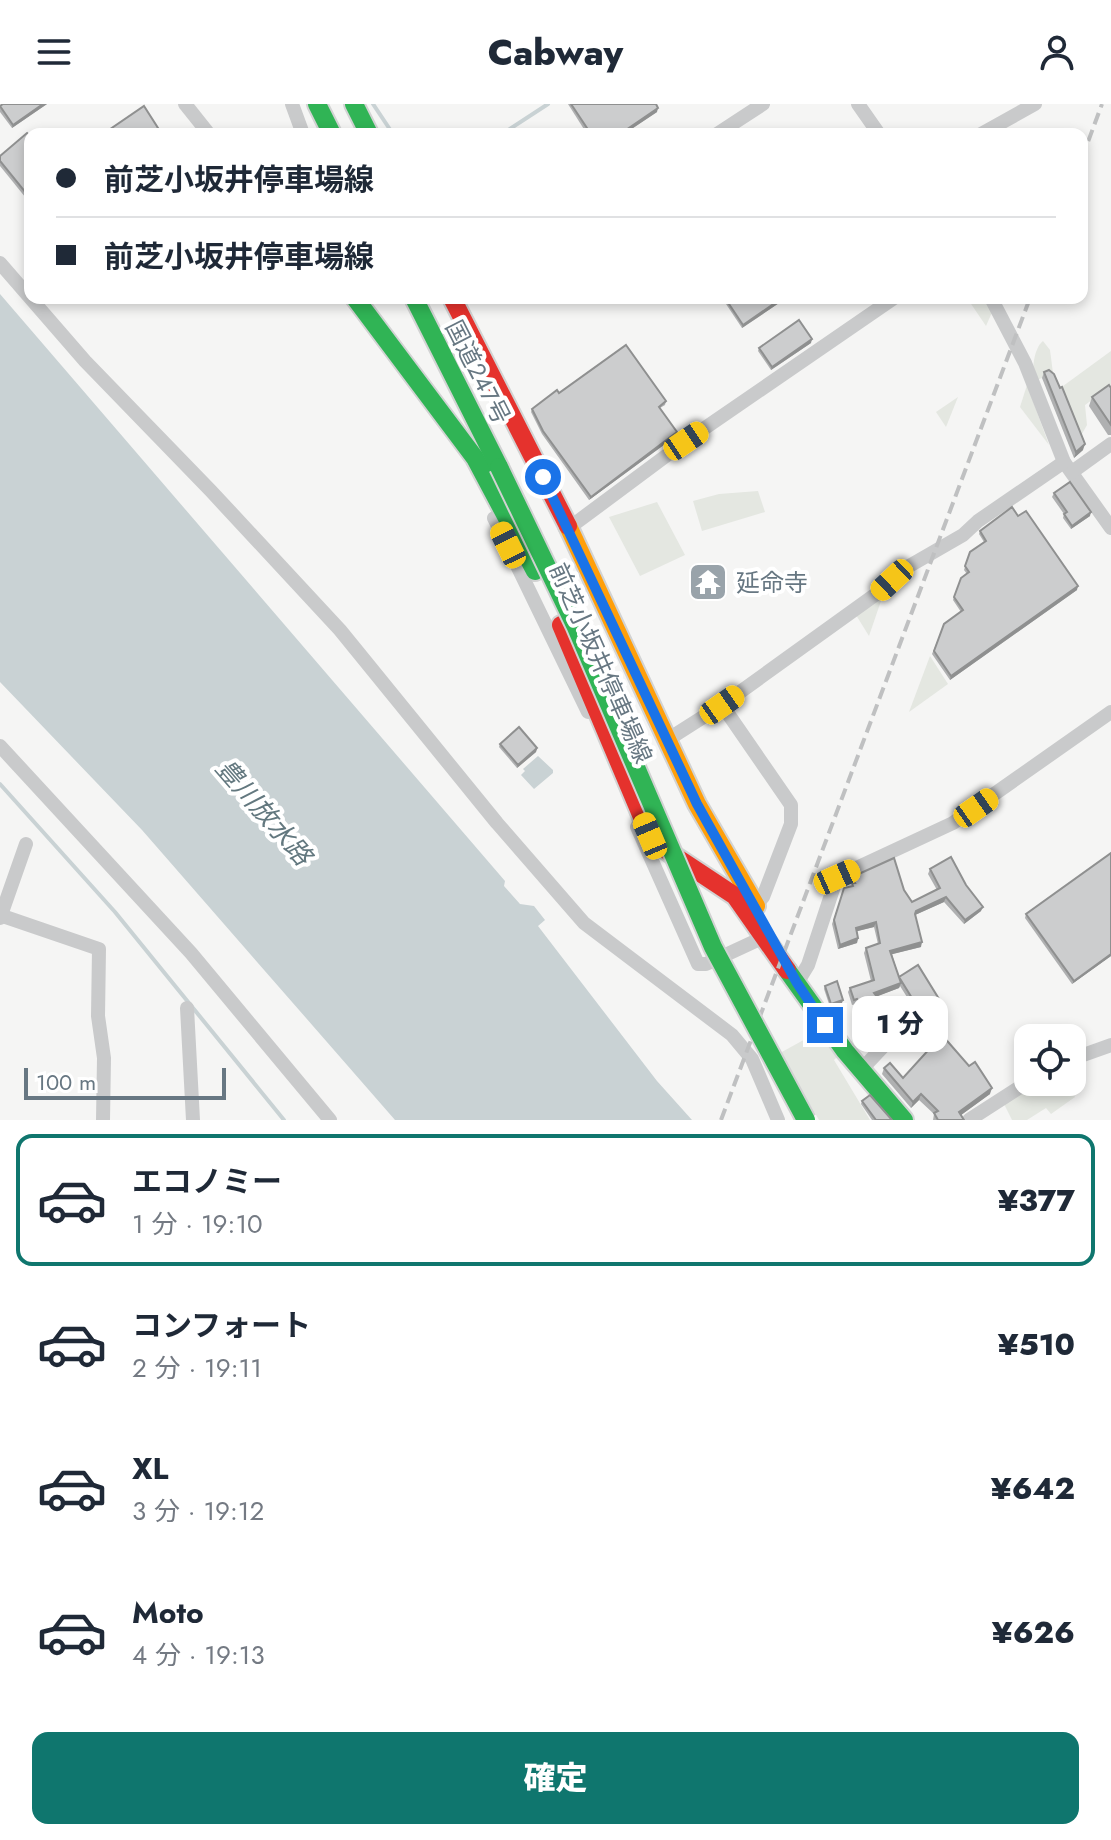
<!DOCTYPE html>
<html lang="ja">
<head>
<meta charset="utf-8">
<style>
  body { margin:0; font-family:Jost,"Noto Sans JP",sans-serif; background:#f2f2f3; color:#1f2937; height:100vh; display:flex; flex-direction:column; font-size:30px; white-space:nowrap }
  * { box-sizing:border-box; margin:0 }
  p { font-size:26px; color:#747a83 }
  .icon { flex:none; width:44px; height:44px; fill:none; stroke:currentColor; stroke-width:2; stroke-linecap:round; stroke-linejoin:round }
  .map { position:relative; height:1016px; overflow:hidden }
  .details { display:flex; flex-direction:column; background:#fff; flex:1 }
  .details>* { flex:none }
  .hud { position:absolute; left:24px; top:24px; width:1064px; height:176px; border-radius:16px; box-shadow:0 4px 12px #0003; display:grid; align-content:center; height:176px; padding:0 32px; background:#fff }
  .tools { position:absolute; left:1014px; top:920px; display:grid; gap:16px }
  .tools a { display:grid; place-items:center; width:72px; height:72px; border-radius:16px; background:#fff; box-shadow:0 4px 12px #0003; font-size:40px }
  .scale { position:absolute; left:24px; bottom:20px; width:202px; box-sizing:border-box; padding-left:8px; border:4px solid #677782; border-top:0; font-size:22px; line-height:28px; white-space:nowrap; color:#677782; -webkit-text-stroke:6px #fff; paint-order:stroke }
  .end { position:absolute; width:36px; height:36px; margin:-18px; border:10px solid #1a73e8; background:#fff; box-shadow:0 0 0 4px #fff }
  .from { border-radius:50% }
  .bubble { position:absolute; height:56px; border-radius:16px; background:#fff; box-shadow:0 4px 12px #0003; font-size:26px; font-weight:800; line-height:56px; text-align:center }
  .car { position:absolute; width:24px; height:48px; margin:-24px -12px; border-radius:10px; box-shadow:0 0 6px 2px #0007; background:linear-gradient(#f5c518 24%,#345 0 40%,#f5c518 0 76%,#345 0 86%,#f5c518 0) }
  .hud b { display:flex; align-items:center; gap:28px; height:76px; font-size:30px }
  .hud b+b { border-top:2px solid #e0e1e3 }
  .hud i { width:20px; height:20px; background:#1f2937 }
  ul { padding:14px 0 0; list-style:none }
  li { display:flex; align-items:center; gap:24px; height:132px; margin:0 16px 12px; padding:0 16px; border:4px solid transparent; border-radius:16px }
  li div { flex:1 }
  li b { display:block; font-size:30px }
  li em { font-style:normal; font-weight:800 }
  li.selected { border-color:#0f766e }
  li>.icon { width:72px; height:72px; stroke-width:1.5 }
  .button { display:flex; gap:16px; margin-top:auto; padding:16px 32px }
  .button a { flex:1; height:92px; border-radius:16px; background:#0f766e; color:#fff; font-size:32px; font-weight:800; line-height:92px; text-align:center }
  header { display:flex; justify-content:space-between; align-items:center; height:104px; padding:0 32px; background:#fff; font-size:36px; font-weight:800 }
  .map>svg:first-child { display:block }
  .green { fill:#e4e7e1 }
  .water { fill:#c9d2d4 }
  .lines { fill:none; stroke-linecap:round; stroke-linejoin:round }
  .stream { stroke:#c9d2d4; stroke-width:4 }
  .fast-casing { stroke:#d2d3d3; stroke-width:22 }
  .slow-casing { stroke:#d2d3d3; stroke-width:22 }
  .jam-casing { stroke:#d2d3d3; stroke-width:22 }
  .street { stroke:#c9cacb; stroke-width:14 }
  .fast { stroke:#30b455; stroke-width:18 }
  .slow { stroke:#ff9f0a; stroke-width:18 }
  .jam { stroke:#e5322d; stroke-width:18 }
  .rail { stroke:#bfc0c1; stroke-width:4; stroke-dasharray:12 6; stroke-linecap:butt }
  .fast-bridge-casing { stroke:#d1d2d2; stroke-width:22; stroke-linecap:butt }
  .fast-bridge { stroke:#30b455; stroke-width:18 }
  .wall { fill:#afb0b1; fill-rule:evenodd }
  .shaded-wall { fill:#8f9090 }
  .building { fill:#cccdce; stroke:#8f9090; stroke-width:2 }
  .route { stroke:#1a73e8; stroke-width:10 }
  .labels { text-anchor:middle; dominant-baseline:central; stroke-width:8; stroke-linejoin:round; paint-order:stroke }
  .street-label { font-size:24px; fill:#677782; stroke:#fff }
  .poi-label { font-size:24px; fill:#677782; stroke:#fff; text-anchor:start }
  .water-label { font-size:26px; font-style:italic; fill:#63787f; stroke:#fff }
</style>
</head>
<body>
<header><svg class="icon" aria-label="menu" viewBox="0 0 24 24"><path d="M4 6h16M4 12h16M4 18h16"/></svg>Cabway<svg class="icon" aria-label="person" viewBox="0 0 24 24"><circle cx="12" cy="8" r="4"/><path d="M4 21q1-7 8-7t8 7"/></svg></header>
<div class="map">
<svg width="1111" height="1016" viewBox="0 0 1111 1016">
  <rect width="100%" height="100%" fill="#f5f5f4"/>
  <g class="green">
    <polygon points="967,194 985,194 993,206 986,222"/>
    <path d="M1043,237L1050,246L1053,269L1035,277C1031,266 1034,244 1043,237Z"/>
    <polygon points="1111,247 1111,282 1085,301 1087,321 1079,335 1059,285"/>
    <polygon points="1027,281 1049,341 1020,303"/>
    <polygon points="958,293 946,323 936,308"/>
    <polygon points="758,387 765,408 702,427 693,397 719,390"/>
    <polygon points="657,398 685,451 640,472 609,413"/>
    <polygon points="882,494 869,532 856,511"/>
    <polygon points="930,552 948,580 909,608"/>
    <polygon points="820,927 838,952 834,956 870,1016 819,1016 780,949"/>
    <polygon points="1037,978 1068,978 1075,993 1051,1010 1046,1004 1027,1016 1012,1016 1004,1000"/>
  </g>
  <g class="water">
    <polygon points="0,190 505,777 504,782 520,800 534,802 545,816 538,822 657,977 692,1016 395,1016 142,726 0,578"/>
    <polygon points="538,652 553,666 553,669 534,685 521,671 525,667 523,665"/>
  </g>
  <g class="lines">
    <g class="stream">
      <polyline points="373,0 393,30"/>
      <polyline points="502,30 548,0"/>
      <polyline points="0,680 115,808 284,1016"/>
    </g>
    <defs>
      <g id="fast">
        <polyline points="317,0 332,30"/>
        <polyline points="354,0 369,30"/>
        <polyline points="355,194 475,354 535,467"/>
        <polyline points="414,194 499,363"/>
        <polyline points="787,866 845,947 904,1016"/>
      </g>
      <polyline id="slow" points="568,422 697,700 756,802"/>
      <g id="jam">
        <polyline points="452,194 568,422"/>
        <polyline points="561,521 650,732 670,749 735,792 787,866"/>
      </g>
    </defs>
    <use href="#fast" class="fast-casing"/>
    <use href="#slow" class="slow-casing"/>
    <use href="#jam" class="jam-casing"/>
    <g class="street">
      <polyline points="185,0 209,30"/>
      <polyline points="292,0 303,30"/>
      <polyline points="858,0 879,30"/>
      <polyline points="717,30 763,0"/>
      <polyline points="981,30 1035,0"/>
      <polyline points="0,159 85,257 211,387 340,526 497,719 584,819 732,931 752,955 778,1016"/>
      <polyline points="991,194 1025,259 1064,358 1111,424"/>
      <polyline points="1072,368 1111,340"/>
      <polyline points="505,409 494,414 588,608"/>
      <polyline points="569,424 686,337 894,194"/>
      <polyline points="722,601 791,701 791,720 763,793 756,801"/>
      <polyline points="667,636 722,601 879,488 904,465 963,431 978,417 1064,358"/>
      <polyline points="0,642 191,849 330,1016"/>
      <polyline points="637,723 698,860 706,860 764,833"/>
      <polyline points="0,811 99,845 98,912 104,954 103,1016"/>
      <polyline points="0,814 26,740"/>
      <polyline points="797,879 808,861 837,773 953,719 1111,608"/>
      <polyline points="187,904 193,1016"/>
      <polyline points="1072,955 1111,941"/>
      <polyline points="861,966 896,929"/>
      <polyline points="969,1016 1028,978"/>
    </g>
    <use href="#fast" class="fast"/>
    <use href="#slow" class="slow"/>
    <use href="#jam" class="jam"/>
    <g class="rail">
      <polyline points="1082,54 1102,0"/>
      <polyline points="721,1016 1030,194"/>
    </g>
    <defs>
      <polyline id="fast-bridge" points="499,363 575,521 713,843 806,1016"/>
    </defs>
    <use href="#fast-bridge" class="fast-bridge-casing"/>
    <use href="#fast-bridge" class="fast-bridge"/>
  </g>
  <g class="wall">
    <polygon points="3,0 47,0 12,24 0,8 0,2"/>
    <polygon points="568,0 656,0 657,8 624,30 587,30"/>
    <polygon points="30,32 30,99 0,62 0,52"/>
    <polygon points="722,194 783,194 782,197 742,224"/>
    <polygon points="811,239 771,266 758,247 759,244"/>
    <polygon points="1044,268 1083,346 1074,354 1042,274"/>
    <polygon points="1111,284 1111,331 1108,331 1089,302 1092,293"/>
    <polygon points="666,297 665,301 660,304 676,332 589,396 542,330 531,308 532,305"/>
    <polygon points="1054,389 1090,412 1071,425 1063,414 1064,410 1052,393"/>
    <polygon points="1018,412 1077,486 950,576 932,550 944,520 961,508 953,496 961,474 967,470 964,466 970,448 984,438 979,430 980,427"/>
    <polygon points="500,640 537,644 536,648 517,664 499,643"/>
    <polygon points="1111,749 1111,852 1072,880 1025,814 1026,810"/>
    <path d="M930,765L981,807L964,820L944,798L915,811L921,843L892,850L899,873L937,899L925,907L933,923L904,947L898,942L899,937L905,930L903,922L894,919L882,929L878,925L874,928L868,921L869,917L856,900L852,901L848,888L850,884L871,877L864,849L866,844L878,840L874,823L857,827L858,834L857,839L838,845L832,820L844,784L851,783L852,780L851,778L852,773L904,786L912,798L937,786L928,770ZM900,882L912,901L893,913L877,892L899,884Z"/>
    <polygon points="825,882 842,899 830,903 824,885"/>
    <polygon points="884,964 903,974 990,990 961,1011 964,1016 933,1016 934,1010 919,996 911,1004 882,970"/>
    <polygon points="862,997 892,1016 872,1016 861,1000"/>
  </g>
  <g class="shaded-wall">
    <polygon points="43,0 47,0 12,24 13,21"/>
    <polygon points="658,4 657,8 624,30 620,30"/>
    <polygon points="783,194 782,197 742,224 743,221"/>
    <polygon points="812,235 811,239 771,266 772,263"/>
    <polygon points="677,328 676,332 589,396 591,393"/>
    <polygon points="1085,340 1083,346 1074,354 1076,348"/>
    <polygon points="1091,408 1090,412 1071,425 1072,422"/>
    <polygon points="1078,482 1077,486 950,576 951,572"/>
    <polygon points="537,644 536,648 517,664 518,661"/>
    <polygon points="946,793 944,798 915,811 916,807"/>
    <polygon points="983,803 981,807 964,820 965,816"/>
    <polygon points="876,818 874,823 854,828 856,824"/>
    <polygon points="858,834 857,839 838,845 840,841"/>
    <polygon points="922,838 921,843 889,851 890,847"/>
    <polygon points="1111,850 1111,852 1072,880 1074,877"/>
    <polygon points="901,879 899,884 873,894 874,889"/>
    <polygon points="939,895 937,899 922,909 924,904"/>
    <polygon points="843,896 842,899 830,903 831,900"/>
    <polygon points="896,915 894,919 882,929 884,924"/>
    <polygon points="935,919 933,923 904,947 905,942"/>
    <polygon points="992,984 990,990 957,1014 959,1008"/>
    <polygon points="921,990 919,996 911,1004 913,998"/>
  </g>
  <g class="building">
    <polygon points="3,0 43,0 13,21 0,2"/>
    <polygon points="571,0 656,0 658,4 620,30 591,30"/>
    <polygon points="144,2 158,24 148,30 103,30"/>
    <polygon points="27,29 30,32 30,94 0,57 0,52"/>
    <polygon points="725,194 782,194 743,221"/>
    <polygon points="799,216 812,235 772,263 759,244"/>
    <polygon points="626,241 666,297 659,303 677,328 591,393 543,327 532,305 557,286 559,289"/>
    <polygon points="1049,266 1054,270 1060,284 1062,283 1085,340 1076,348 1044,268"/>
    <polygon points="1109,281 1111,284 1111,321 1092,293"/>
    <polygon points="1070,378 1091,408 1072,422 1064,410 1067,408 1054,389"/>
    <polygon points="1012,403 1018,412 1026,407 1078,482 951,572 934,547 944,520 963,506 954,493 961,474 969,468 965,462 970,448 986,437 980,427"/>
    <polygon points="519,623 537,644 518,661 500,640"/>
    <polygon points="1111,749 1111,850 1074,877 1026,810"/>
    <polygon points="951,753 966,781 983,803 965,816 946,793 916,807 915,810 922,838 890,847 901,879 874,889 893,913 915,899 899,873 918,861 939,895 924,904 935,919 905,942 899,937 907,928 905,918 896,915 884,924 880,921 876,924 870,916 872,914 857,895 854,896 850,884 874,876 866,844 880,839 876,818 856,824 858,834 840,841 834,816 844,784 853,782 852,779 855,779 852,773 894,754 904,786 912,798 940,784 930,765"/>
    <polygon points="837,877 843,896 831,900 825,882"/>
    <polygon points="942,931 969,962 975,958 992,984 959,1008 964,1016 938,1016 934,1009 938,1007 921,990 913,998 884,964 890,959 903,974"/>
    <polygon points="870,991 892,1016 876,1016 862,997"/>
  </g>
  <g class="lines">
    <polyline class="route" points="543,373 697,700 797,879 825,921"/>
  </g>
  <defs>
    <symbol id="temple-square" viewBox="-11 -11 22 22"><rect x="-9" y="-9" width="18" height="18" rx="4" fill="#99a3aa" stroke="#fff"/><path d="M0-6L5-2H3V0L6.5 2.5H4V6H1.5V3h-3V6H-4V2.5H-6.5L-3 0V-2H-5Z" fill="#fff"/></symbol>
  </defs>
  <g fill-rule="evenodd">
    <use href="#temple-square" x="686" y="456" width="44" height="44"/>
  </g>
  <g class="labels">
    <g class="street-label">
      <text transform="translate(478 268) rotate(63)">国道247号</text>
      <text transform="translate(601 559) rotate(66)">前芝小坂井停車場線</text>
    </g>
    <g class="poi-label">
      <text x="736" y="478">延命寺</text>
    </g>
    <g class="water-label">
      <text transform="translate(264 708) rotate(49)">豊川放水路</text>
    </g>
  </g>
</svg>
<div class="tools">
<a><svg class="icon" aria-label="locate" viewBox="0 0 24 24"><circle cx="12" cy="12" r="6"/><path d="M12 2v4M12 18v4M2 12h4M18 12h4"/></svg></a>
</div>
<div class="scale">100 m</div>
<i class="end from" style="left:543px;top:373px"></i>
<i class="end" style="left:825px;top:921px"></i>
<div class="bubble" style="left:852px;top:892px;width:96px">1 分</div>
<i class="car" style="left:686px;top:337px;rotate:56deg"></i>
<i class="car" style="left:508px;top:441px;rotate:334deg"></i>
<i class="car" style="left:892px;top:476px;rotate:227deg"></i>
<i class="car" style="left:722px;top:601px;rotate:55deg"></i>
<i class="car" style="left:976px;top:704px;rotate:55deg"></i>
<i class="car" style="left:650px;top:732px;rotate:337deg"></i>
<i class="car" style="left:837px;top:773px;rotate:66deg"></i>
<div class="hud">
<b><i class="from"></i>前芝小坂井停車場線</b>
<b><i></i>前芝小坂井停車場線</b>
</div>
</div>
<section class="details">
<ul>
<li class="selected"><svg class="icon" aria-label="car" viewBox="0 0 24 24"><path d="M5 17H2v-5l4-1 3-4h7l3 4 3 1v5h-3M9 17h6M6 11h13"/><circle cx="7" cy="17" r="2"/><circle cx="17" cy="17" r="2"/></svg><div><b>エコノミー</b><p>1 分 · 19:10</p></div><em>¥377</em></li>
<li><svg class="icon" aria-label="car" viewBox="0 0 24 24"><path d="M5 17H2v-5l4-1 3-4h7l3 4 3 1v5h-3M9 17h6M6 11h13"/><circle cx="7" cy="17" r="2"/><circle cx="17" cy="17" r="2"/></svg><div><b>コンフォート</b><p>2 分 · 19:11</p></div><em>¥510</em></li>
<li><svg class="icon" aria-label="car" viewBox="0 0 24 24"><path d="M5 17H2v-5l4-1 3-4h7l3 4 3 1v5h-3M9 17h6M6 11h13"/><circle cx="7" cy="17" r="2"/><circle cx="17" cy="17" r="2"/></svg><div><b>XL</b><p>3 分 · 19:12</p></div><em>¥642</em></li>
<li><svg class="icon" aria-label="car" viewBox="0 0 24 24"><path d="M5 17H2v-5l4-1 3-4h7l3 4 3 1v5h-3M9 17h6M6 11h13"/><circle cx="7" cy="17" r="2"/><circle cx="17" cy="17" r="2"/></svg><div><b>Moto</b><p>4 分 · 19:13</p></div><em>¥626</em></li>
</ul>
<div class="button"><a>確定</a></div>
</section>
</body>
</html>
